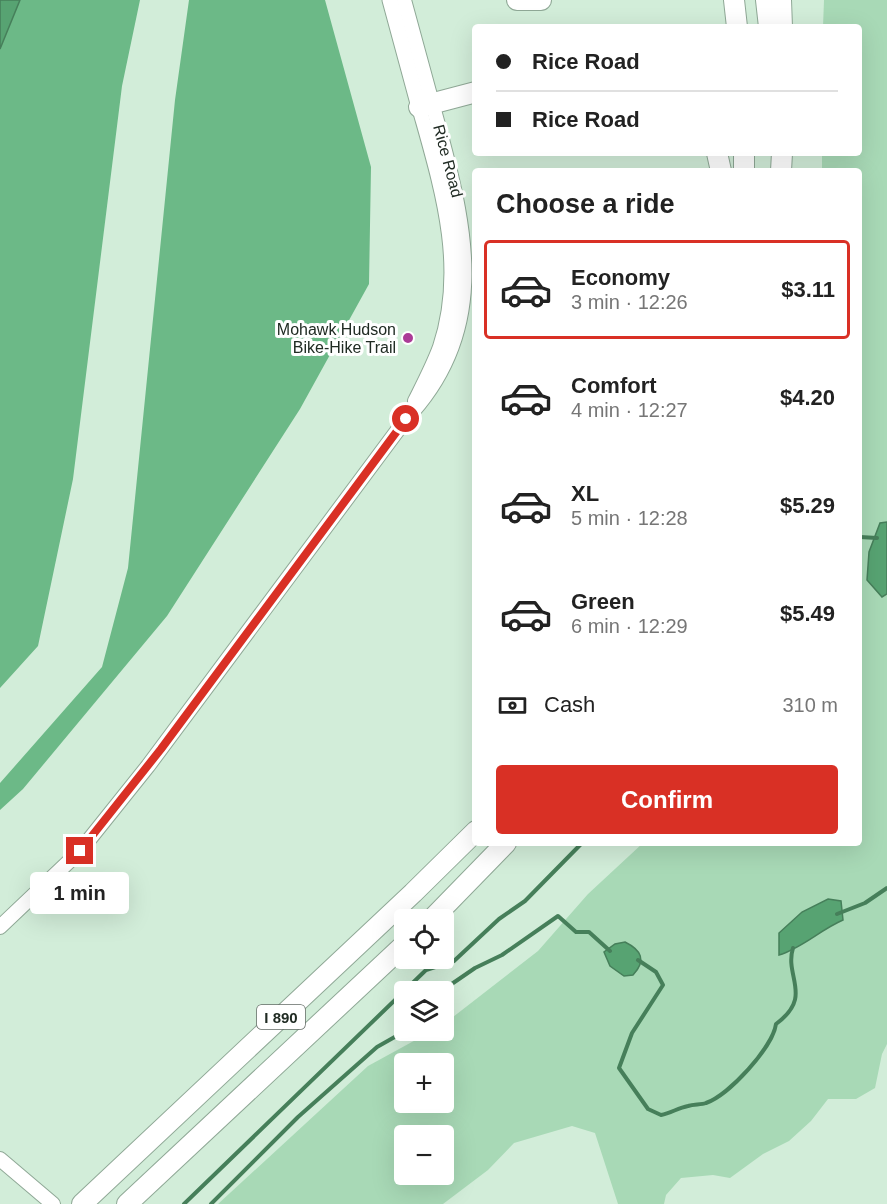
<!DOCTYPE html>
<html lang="en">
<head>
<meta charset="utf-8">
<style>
  body { margin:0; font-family:Arial,sans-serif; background:#f6f6f6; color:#222; height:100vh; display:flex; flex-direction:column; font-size:22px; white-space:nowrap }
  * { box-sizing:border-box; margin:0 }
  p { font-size:20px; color:#767676 }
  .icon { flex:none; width:33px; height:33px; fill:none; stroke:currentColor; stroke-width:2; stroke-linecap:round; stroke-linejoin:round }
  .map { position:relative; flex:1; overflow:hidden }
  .side { position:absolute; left:472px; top:168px; width:390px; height:678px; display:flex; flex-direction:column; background:#fff; border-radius:6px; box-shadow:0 6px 24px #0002 }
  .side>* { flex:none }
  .top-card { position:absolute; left:472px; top:24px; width:390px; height:132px; border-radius:6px; box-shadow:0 6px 24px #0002; display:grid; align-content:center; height:132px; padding:0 24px; background:#fff }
  .fabs { position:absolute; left:394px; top:909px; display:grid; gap:12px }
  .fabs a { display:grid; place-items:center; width:60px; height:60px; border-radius:6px; background:#fff; box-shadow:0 6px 24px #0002; font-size:30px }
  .end { position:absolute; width:27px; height:27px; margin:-14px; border:8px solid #d93025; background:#fff; box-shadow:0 0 0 3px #fff }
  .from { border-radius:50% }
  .bubble { position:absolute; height:42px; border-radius:6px; background:#fff; box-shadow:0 6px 24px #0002; font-size:20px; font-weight:700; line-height:42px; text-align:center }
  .top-card b { display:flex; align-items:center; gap:21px; height:57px; font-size:22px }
  .top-card b+b { border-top:2px solid #e0e0e0 }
  .top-card i { width:15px; height:15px; background:#222 }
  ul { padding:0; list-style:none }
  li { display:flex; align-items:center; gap:18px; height:99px; margin:0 12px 9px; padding:0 12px; border:3px solid transparent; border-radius:6px }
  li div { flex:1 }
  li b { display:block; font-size:22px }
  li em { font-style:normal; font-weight:700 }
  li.current { border-color:#d93025 }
  li>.icon { width:54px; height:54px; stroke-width:1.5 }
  h2 { padding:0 24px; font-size:27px; line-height:72px }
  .pay { display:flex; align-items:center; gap:15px; height:66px; padding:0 24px; font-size:22px }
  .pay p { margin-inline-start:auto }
  .action { display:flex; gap:12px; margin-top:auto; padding:12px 24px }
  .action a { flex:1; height:69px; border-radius:6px; background:#d93025; color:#fff; font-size:24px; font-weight:700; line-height:69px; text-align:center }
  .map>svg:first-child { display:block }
  .green { fill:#a8d9b6; fill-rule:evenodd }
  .forest { fill:#6cb987 }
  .water { fill:#57a372; stroke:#467f5a; stroke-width:1.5 }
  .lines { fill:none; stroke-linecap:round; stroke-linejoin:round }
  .stream { stroke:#467f5a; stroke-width:4 }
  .tertiary-casing { stroke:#8fa896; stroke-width:16 }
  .secondary-casing { stroke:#8fa896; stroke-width:17 }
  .motorway-casing { stroke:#8fa896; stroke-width:22 }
  .tertiary { stroke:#fff; stroke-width:14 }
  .secondary { stroke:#fff; stroke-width:15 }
  .motorway { stroke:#fff; stroke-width:20 }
  .route { stroke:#d93025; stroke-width:8 }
  .poi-dot { fill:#ab3b97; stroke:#fff; stroke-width:2 }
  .labels { text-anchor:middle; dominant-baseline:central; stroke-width:6; stroke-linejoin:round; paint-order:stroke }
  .shield { fill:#fff; stroke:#636b65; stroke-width:1.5 }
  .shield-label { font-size:15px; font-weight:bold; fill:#202b23 }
  .street-label { font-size:16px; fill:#202b23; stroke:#fff }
  .poi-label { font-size:16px; fill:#202b23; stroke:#fff; text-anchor:end }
</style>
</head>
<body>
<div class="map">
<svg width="887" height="1204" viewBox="0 0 887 1204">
  <rect width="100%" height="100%" fill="#d2edd9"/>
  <path class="green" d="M824,0H887V522L880,524L869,552L882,597L887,594V1044L882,1054L875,1088L856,1099H828L811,1121L789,1141L763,1154L730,1178L713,1175L681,1178L666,1195L664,1204H618L595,1133L572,1126L514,1143L488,1170L443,1204H218L368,1066L432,1031L444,1030V1024L538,951L588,894L643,843H860V171H822V153H860V27H823ZM828,899L842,920L808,938L793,950L779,955ZM405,1064H444V1102H405ZM405,1136H444V1174H405Z"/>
  <g class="forest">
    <polygon points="20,0 140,0 122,86 73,479 38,646 0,688 0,49"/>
    <polygon points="189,0 325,0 371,167 369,284 300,409 167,616 23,789 0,810 0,783 102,667 128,568 175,100"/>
  </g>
  <g class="water">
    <polygon points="0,0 20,0 0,49"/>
    <polygon points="887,522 887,594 882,597 867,580 869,552 880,523"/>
    <path d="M828,899L841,901L843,920C820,930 802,948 779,955V933L802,912Z"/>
    <path d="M625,942C641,950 647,960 633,975L624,976L610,966L604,952L615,944Z"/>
  </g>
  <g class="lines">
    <g class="stream">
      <polyline points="860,537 877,538"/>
      <polyline points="837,914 865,903 887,888"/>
      <path d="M638,960L656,972L663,985L632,1033L619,1068L648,1109L661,1115C671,1113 678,1108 688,1106C694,1104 701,1105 706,1103C729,1095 773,1047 776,1024C814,996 784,977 793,948"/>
      <polyline points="440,992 475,968 502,955 558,916 576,932 589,932 610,951"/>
      <polyline points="184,1204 426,970 454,961 499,919 525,901 582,843"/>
      <polyline points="211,1204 298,1117 377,1047 407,1030"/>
    </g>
    <defs>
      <g id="tertiary">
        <path d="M415,401C424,383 433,366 440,347C467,266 441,186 419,107"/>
        <path d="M0,927L80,851L148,766L406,419C488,333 468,236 440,132C428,88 416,44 404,0"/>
        <polyline points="0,1159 53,1204"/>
      </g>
      <polyline id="secondary" points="390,0 419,107"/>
      <g id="motorway">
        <polyline points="517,0 541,0"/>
        <polyline points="734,0 737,27"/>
        <polyline points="766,0 769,27"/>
        <polyline points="781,0 782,27"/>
        <polyline points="419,107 476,92"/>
        <polyline points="717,153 721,171"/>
        <polyline points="744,171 744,153"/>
        <polyline points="781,171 782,153"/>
        <polyline points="431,920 506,843"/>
        <polyline points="82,1204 413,893 476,831"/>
        <polyline points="127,1204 405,944"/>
      </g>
    </defs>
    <use href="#tertiary" class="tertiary-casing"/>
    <use href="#secondary" class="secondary-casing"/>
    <use href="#motorway" class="motorway-casing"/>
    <use href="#tertiary" class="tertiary"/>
    <use href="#secondary" class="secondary"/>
    <use href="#motorway" class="motorway"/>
  </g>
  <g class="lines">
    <polyline class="route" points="80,851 161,749 406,419"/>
  </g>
  <circle class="poi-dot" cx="408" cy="338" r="6"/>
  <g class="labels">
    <rect class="shield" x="257" y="1005" width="48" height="24" rx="4.5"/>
    <g class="shield-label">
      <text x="281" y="1017">I 890</text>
    </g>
    <g class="street-label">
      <text transform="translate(448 161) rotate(75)">Rice Road</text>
    </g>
    <g class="poi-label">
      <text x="396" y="329">Mohawk Hudson<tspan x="396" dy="18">Bike-Hike Trail</tspan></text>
    </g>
  </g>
</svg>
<div class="fabs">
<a><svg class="icon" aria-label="locate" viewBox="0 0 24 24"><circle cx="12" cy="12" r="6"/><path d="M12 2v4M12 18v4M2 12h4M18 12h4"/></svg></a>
<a><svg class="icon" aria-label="layers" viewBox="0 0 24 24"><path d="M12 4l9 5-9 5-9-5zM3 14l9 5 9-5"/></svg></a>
<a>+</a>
<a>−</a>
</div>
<i class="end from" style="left:406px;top:419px"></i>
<i class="end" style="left:80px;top:851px"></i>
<div class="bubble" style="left:30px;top:872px;width:99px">1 min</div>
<div class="top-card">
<b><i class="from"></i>Rice Road</b>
<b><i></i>Rice Road</b>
</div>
<section class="side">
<h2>Choose a ride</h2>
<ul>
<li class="current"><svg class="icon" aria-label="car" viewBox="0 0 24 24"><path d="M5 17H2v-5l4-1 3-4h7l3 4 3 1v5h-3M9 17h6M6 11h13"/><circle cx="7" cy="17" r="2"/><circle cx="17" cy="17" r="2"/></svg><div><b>Economy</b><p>3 min · 12:26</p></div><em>$3.11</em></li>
<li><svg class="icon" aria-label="car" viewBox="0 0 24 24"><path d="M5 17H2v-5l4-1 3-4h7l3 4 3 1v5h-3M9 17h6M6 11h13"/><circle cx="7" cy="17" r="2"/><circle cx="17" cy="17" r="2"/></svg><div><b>Comfort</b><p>4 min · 12:27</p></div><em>$4.20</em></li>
<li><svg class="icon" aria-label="car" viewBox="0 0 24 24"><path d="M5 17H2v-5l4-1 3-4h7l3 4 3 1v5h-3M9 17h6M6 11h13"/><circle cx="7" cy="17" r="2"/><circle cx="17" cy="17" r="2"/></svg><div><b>XL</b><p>5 min · 12:28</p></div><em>$5.29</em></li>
<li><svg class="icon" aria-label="car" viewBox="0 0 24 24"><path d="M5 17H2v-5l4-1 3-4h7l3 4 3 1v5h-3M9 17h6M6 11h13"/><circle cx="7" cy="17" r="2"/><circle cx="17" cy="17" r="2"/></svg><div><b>Green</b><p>6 min · 12:29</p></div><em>$5.49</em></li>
</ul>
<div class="pay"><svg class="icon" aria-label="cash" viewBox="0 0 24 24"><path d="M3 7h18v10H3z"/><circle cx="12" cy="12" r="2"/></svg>Cash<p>310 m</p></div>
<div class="action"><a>Confirm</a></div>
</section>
</div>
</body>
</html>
